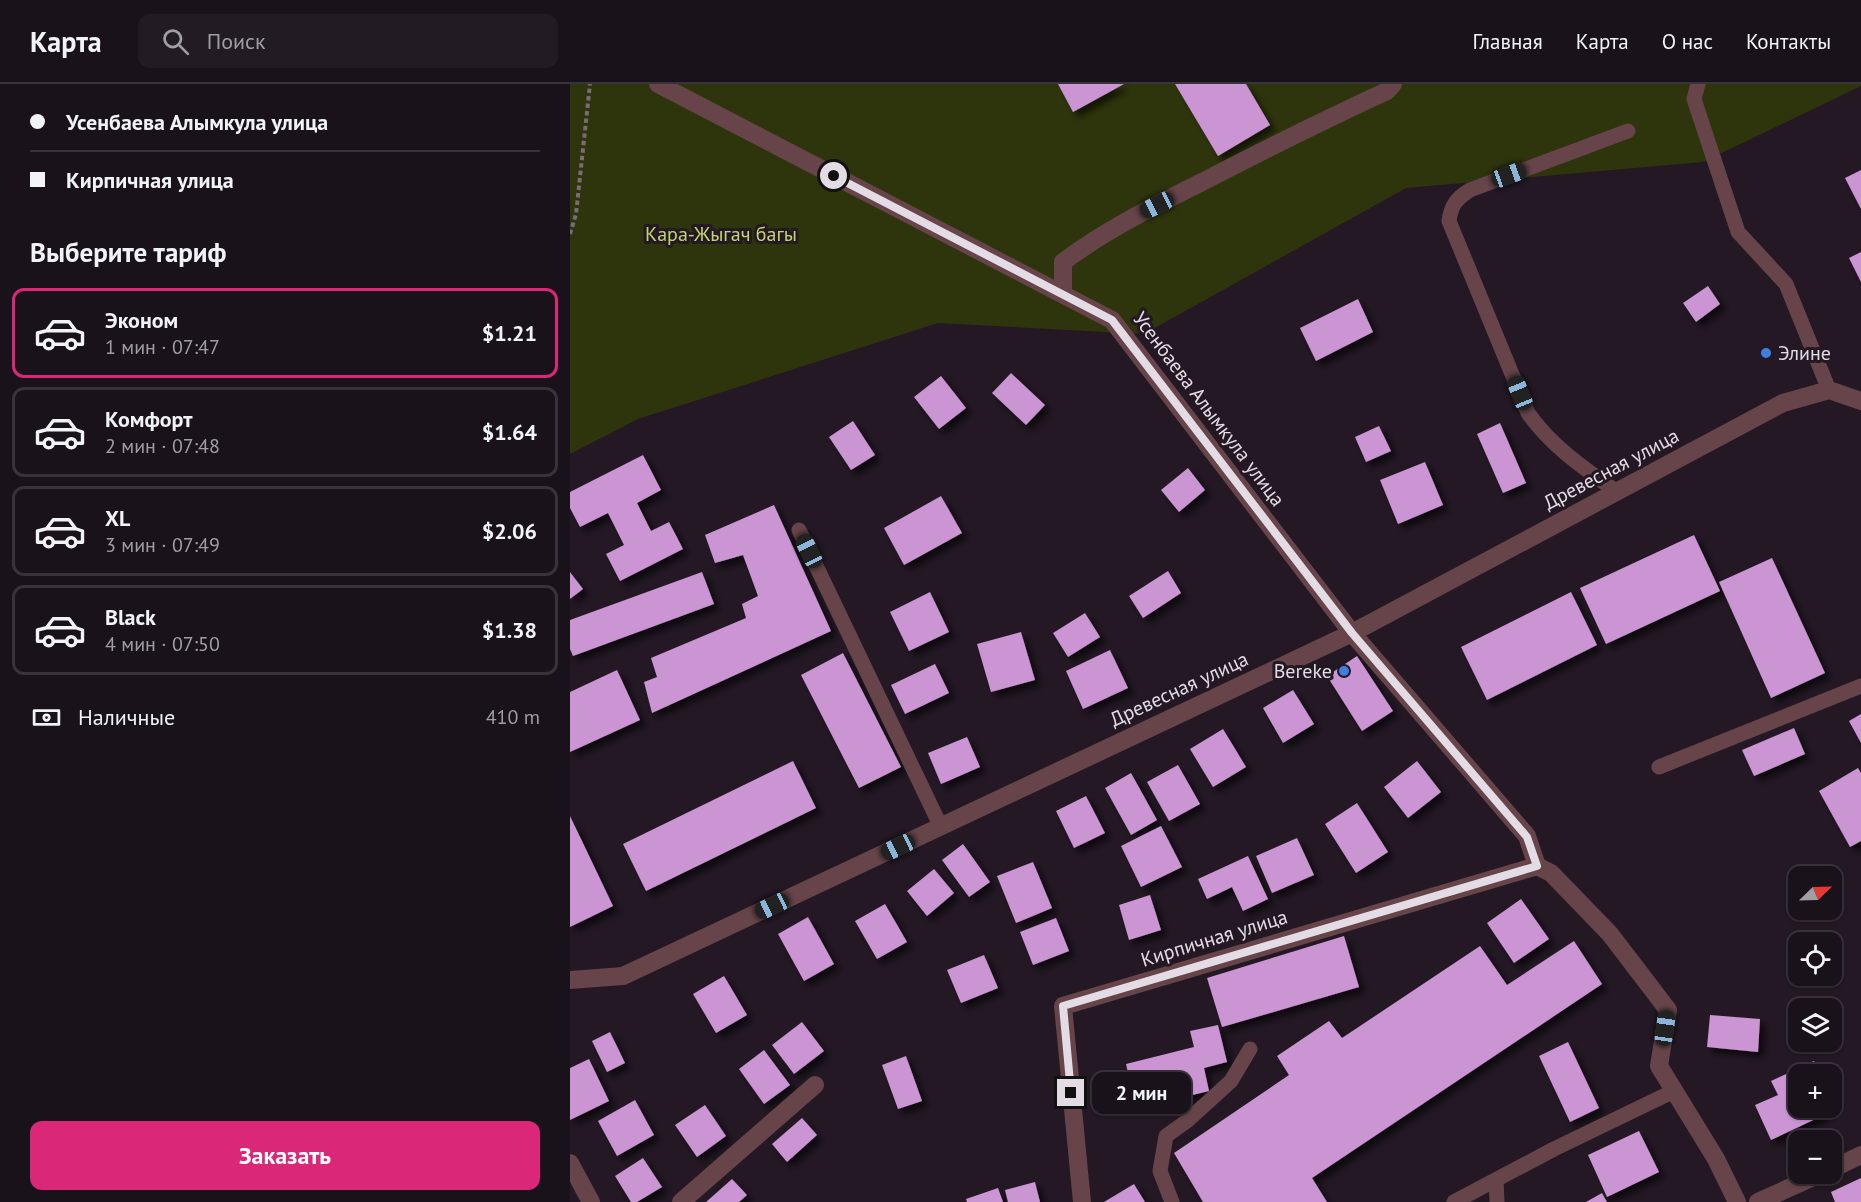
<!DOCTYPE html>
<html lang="ru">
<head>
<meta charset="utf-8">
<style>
  body { margin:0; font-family:"PT Sans",sans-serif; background:#231b24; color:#f1f3f6; height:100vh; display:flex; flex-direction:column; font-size:22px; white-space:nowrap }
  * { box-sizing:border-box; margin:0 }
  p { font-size:20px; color:#9f9ea3 }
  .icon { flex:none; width:33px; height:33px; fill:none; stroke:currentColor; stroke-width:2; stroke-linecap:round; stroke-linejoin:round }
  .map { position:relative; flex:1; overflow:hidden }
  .sheet { display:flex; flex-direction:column; background:#1a121b; width:570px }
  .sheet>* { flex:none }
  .hud { display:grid; align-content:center; height:132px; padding:0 30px; background:#1a121b }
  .needle { width:39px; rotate:67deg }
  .fabs { position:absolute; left:1218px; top:782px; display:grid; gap:12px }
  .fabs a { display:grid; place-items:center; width:54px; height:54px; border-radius:12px; background:#1a121b; box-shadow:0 2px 4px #0004,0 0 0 2px #38323a; font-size:30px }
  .end { position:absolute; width:27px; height:27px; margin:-14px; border:8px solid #e3dce4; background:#111; box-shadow:0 0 0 3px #111 }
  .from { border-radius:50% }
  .bubble { position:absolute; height:42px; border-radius:12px; background:#1a121b; box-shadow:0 2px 4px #0004,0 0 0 2px #38323a; font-size:20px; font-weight:700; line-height:42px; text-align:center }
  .car { position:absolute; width:18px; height:36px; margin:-18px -9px; border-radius:8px; box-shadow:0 0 4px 2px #0007; background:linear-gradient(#222 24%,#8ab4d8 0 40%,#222 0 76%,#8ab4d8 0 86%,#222 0) }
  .hud b { display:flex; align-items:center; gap:21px; height:57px; font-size:22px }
  .hud b+b { border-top:2px solid #38323a }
  .hud i { width:15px; height:15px; background:#f1f3f6 }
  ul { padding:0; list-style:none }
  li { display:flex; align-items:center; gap:18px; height:90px; margin:0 12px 9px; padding:0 18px; border:3px solid #38323a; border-radius:12px }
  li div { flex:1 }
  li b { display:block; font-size:22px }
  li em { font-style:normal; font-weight:700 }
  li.selected { border-color:#db2777 }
  li>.icon { width:54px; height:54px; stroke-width:1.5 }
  h2 { padding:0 30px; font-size:27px; line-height:72px }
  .pay { display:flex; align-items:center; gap:15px; height:66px; padding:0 30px; font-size:22px }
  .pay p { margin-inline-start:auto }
  .cta { display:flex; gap:12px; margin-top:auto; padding:12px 30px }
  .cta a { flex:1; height:69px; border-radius:12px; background:#db2777; color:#fff; font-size:24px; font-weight:700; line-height:69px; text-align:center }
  header { display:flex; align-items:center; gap:36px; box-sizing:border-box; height:84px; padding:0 30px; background:#1a121b; border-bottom:2px solid #38323a }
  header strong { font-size:28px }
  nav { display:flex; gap:33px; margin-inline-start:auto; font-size:21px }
  .search { width:420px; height:54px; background:#231b24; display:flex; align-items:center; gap:15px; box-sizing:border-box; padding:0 21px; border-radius:12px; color:#9f9ea3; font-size:22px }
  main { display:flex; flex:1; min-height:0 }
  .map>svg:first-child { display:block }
  .green { fill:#2e350c }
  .building { fill:#ca95d2; filter:url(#shadow) }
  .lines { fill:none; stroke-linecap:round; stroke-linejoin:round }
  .path { stroke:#766d77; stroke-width:4; stroke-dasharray:4.5 3; stroke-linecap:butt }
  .service { stroke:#664449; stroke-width:15 }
  .minor { stroke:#664449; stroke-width:18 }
  .tertiary { stroke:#664449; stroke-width:18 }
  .route { stroke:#e3dce4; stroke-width:8 }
  .shop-dot { fill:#3f7fe0; stroke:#231824; stroke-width:2 }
  .labels { text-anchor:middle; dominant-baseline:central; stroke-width:6; stroke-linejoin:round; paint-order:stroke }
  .park-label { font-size:20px; fill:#c2d66c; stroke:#231824 }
  .poi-label { font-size:20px; fill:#e3dce4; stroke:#231824; text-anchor:start }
  .street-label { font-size:20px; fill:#e3dce4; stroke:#231824 }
</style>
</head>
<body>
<header>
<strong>Карта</strong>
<div class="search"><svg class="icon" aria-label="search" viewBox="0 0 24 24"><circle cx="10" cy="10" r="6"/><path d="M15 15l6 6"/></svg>Поиск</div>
<nav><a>Главная</a><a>Карта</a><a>О нас</a><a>Контакты</a></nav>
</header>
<main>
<section class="sheet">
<div class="hud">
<b><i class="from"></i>Усенбаева Алымкула улица</b>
<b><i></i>Кирпичная улица</b>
</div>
<h2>Выберите тариф</h2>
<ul>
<li class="selected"><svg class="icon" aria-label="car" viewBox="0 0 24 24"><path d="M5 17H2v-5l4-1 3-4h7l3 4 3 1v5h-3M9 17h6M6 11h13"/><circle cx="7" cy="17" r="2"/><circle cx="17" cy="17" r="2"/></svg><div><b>Эконом</b><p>1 мин · 07:47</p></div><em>$1.21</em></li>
<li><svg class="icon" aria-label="car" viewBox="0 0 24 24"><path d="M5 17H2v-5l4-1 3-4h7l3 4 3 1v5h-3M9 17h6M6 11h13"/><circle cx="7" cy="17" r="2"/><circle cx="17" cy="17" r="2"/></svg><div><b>Комфорт</b><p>2 мин · 07:48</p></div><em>$1.64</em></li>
<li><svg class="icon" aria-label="car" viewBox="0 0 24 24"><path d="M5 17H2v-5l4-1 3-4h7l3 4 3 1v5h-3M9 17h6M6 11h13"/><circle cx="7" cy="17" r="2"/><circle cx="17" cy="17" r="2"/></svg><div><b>XL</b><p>3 мин · 07:49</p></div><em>$2.06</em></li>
<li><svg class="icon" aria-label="car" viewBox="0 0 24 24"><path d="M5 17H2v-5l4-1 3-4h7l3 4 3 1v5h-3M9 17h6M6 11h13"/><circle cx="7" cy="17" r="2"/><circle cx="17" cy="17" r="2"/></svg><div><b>Black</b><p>4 мин · 07:50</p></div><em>$1.38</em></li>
</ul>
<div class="pay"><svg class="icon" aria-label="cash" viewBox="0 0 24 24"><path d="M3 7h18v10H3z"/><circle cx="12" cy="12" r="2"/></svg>Наличные<p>410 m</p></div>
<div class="cta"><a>Заказать</a></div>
</section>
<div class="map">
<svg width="1291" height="1118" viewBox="0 0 1291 1118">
  <defs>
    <filter id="shadow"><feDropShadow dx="5.5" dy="5.5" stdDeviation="3" flood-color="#0009"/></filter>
  </defs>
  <rect width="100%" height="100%" fill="#231824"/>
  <polygon class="green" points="0,0 1291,0 1291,2 1133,78 836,104 574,250 368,239 68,335 0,370"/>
  <g class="building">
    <polygon points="488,0 554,0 503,28"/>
    <polygon points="605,0 676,0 700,41 648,72"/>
    <polygon points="1291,86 1291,125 1275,94"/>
    <polygon points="1291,168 1291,198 1279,174"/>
    <polygon points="1138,202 1150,220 1126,238 1113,219"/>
    <polygon points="788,215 803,248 746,277 730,244"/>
    <polygon points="441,289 475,321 456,341 422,309"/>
    <polygon points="371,292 396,324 369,345 344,313"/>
    <polygon points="283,337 305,371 281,386 259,353"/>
    <polygon points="930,339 956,399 933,409 907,350"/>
    <polygon points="809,342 821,367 796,378 785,353"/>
    <polygon points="73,371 91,406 67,419 81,447 99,438 113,465 50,497 36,470 54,461 38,429 10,443 0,424 0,408"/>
    <polygon points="855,378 873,421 828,440 810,396"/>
    <polygon points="618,384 635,406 609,428 591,406"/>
    <polygon points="371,412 392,449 334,481 314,444"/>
    <polygon points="204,421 261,547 82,629 74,598 87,593 81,574 176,534 172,520 188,512 173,471 145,479 135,451"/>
    <polygon points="1124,451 1150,507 1036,560 1010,504"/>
    <polygon points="1202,474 1255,589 1201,614 1149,498"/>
    <polygon points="598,487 611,509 573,534 559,512"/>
    <polygon points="0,488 13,505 0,515"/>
    <polygon points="132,488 144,520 3,572 0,565 0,536"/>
    <polygon points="360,508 379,548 339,567 320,528"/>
    <polygon points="1001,508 1027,561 917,616 891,563"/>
    <polygon points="515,529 530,553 498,573 483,549"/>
    <polygon points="451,548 465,596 421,608 407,560"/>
    <polygon points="540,566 558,604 513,625 496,587"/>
    <polygon points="273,569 331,683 289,704 231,591"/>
    <polygon points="787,572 823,627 792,647 757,592"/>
    <polygon points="365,580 379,609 335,630 321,601"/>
    <polygon points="47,586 70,636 0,668 0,608"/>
    <polygon points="723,606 744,640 713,659 693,624"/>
    <polygon points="1291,630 1291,659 1279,637"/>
    <polygon points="1224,644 1235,670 1184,692 1172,666"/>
    <polygon points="653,645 676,683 643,703 620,665"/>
    <polygon points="397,653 410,683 371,700 358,669"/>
    <polygon points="223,677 246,724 76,807 53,760"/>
    <polygon points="847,677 871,708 838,734 814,703"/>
    <polygon points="608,681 630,720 599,737 577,698"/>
    <polygon points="1288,684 1291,689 1291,757 1280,763 1249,707"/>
    <polygon points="561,689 587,736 561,751 535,704"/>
    <polygon points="516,712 535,749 504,764 486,727"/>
    <polygon points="787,719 818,768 786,789 755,740"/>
    <polygon points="0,732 43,822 0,843"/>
    <polygon points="591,742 612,783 571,803 551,762"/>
    <polygon points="727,754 744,791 702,809 686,772"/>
    <polygon points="393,760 420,798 399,813 372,776"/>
    <polygon points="678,772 698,815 673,827 662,803 637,815 628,795"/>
    <polygon points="463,778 482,824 446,839 427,792"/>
    <polygon points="364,785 384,809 357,832 337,807"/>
    <polygon points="580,811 591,846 559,856 549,821"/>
    <polygon points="951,815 979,855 944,879 917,839"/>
    <polygon points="315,820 337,858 307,875 285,837"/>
    <polygon points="238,833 264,880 234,897 208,850"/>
    <polygon points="486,834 499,867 463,881 450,848"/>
    <polygon points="774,852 789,903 652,943 637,894"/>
    <polygon points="1004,857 1032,900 742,1094 757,1118 633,1118 604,1069 719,991 707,972 759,937 772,954 910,862 937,901"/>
    <polygon points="414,871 428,904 391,919 377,886"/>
    <polygon points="154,892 177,931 146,949 123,910"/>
    <polygon points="1140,931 1190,935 1188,968 1137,963"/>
    <polygon points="232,938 254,967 224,990 202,961"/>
    <polygon points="648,941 657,978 634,984 639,1007 602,1016 597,993 561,1002 556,980 624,963 620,947"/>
    <polygon points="40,948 55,979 37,988 22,957"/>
    <polygon points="998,958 1029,1024 1000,1038 969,972"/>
    <polygon points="194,966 220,1001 194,1020 169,985"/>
    <polygon points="336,972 352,1017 328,1025 312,981"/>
    <polygon points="19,975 39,1017 0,1036 0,984"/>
    <polygon points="1244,977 1250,990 1228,990 1228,1023 1253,1023 1256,1030 1201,1056 1185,1021 1208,1011 1201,997"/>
    <polygon points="65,1016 84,1051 47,1072 28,1037"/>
    <polygon points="135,1021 156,1052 127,1073 105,1041"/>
    <polygon points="232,1034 247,1051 217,1078 202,1060"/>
    <polygon points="1069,1047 1089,1088 1037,1113 1018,1071"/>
    <polygon points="73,1074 92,1103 67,1118 61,1118 45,1092"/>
    <polygon points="1291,1094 1291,1118 1265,1118 1261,1108"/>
    <polygon points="162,1095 177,1111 169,1118 136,1118"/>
    <polygon points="465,1098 470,1118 438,1118 435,1106"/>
    <polygon points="564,1100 575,1118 534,1118"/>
    <polygon points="428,1104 433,1118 397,1118 396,1115"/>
    <polygon points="1032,1109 1037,1118 1016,1118"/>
  </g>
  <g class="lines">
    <polyline class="path" points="0,150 6,130 20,0"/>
    <g class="service">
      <polyline points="1128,0 1124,15 1168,148 1216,200 1259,306"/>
      <path d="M1047,408C1014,384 982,363 958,329L879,137C881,121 887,114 900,106L1058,47"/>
      <polyline points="229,446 371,743"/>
      <polyline points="1089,683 1291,602"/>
      <polyline points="926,1096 927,1118"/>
      <polyline points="602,1118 590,1087 596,1052 617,1037 661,997 680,965"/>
      <polyline points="884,1118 984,1065 1104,1007"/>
    </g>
    <g class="minor">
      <polyline points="88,0 542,236 782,549 957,752 967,782 493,922 512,1118"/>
      <path d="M493,210V178C537,145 586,121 636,96C696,65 756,35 817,7L823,0"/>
      <polyline points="967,782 981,789 1040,850 1098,926 1089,982 1146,1075 1167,1118"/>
      <polyline points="0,1079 21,1118"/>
      <polyline points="1262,1085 1291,1071"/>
      <polyline points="111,1118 245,1001"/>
      <polyline points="1188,1118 1252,1089"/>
    </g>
    <polyline class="tertiary" points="0,896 53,892 782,549 1213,319 1259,306 1291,317"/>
  </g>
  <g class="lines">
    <polyline class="route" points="264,92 542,236 782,549 957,753 967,782 493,922 501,1009"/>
  </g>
  <g class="shop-dot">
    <circle cx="1196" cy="269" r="6"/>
    <circle cx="774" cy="587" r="6"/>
  </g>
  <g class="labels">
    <g class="park-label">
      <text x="151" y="150">Кара-Жыгач багы</text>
    </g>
    <g class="poi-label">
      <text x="1208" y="269">Элине</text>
      <text x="762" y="587" text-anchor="end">Bereke</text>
    </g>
    <g class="street-label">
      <text transform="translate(639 325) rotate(53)">Усенбаева Алымкула улица</text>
      <text transform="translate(1041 385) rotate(-28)">Древесная улица</text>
      <text transform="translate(609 605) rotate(-25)">Древесная улица</text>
      <text transform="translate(644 854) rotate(-17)">Кирпичная улица</text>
    </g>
  </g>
</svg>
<div class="fabs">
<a><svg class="needle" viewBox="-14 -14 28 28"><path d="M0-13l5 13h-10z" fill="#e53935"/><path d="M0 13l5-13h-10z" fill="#9f9ea3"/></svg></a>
<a><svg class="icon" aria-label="locate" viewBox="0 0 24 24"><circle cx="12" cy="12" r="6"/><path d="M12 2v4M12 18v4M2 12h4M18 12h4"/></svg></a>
<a><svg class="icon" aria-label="layers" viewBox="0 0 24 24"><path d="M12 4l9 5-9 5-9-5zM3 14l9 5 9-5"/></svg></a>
<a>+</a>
<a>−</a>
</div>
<i class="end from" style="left:264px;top:92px"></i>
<i class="end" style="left:501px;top:1009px"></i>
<div class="bubble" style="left:522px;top:988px;width:99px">2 мин</div>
<i class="car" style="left:939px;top:91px;rotate:70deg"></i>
<i class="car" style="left:587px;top:121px;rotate:243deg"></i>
<i class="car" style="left:950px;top:309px;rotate:338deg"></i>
<i class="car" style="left:239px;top:467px;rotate:334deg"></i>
<i class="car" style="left:328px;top:763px;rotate:245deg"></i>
<i class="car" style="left:202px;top:822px;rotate:245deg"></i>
<i class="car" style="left:1095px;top:944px;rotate:8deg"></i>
</div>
</main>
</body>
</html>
